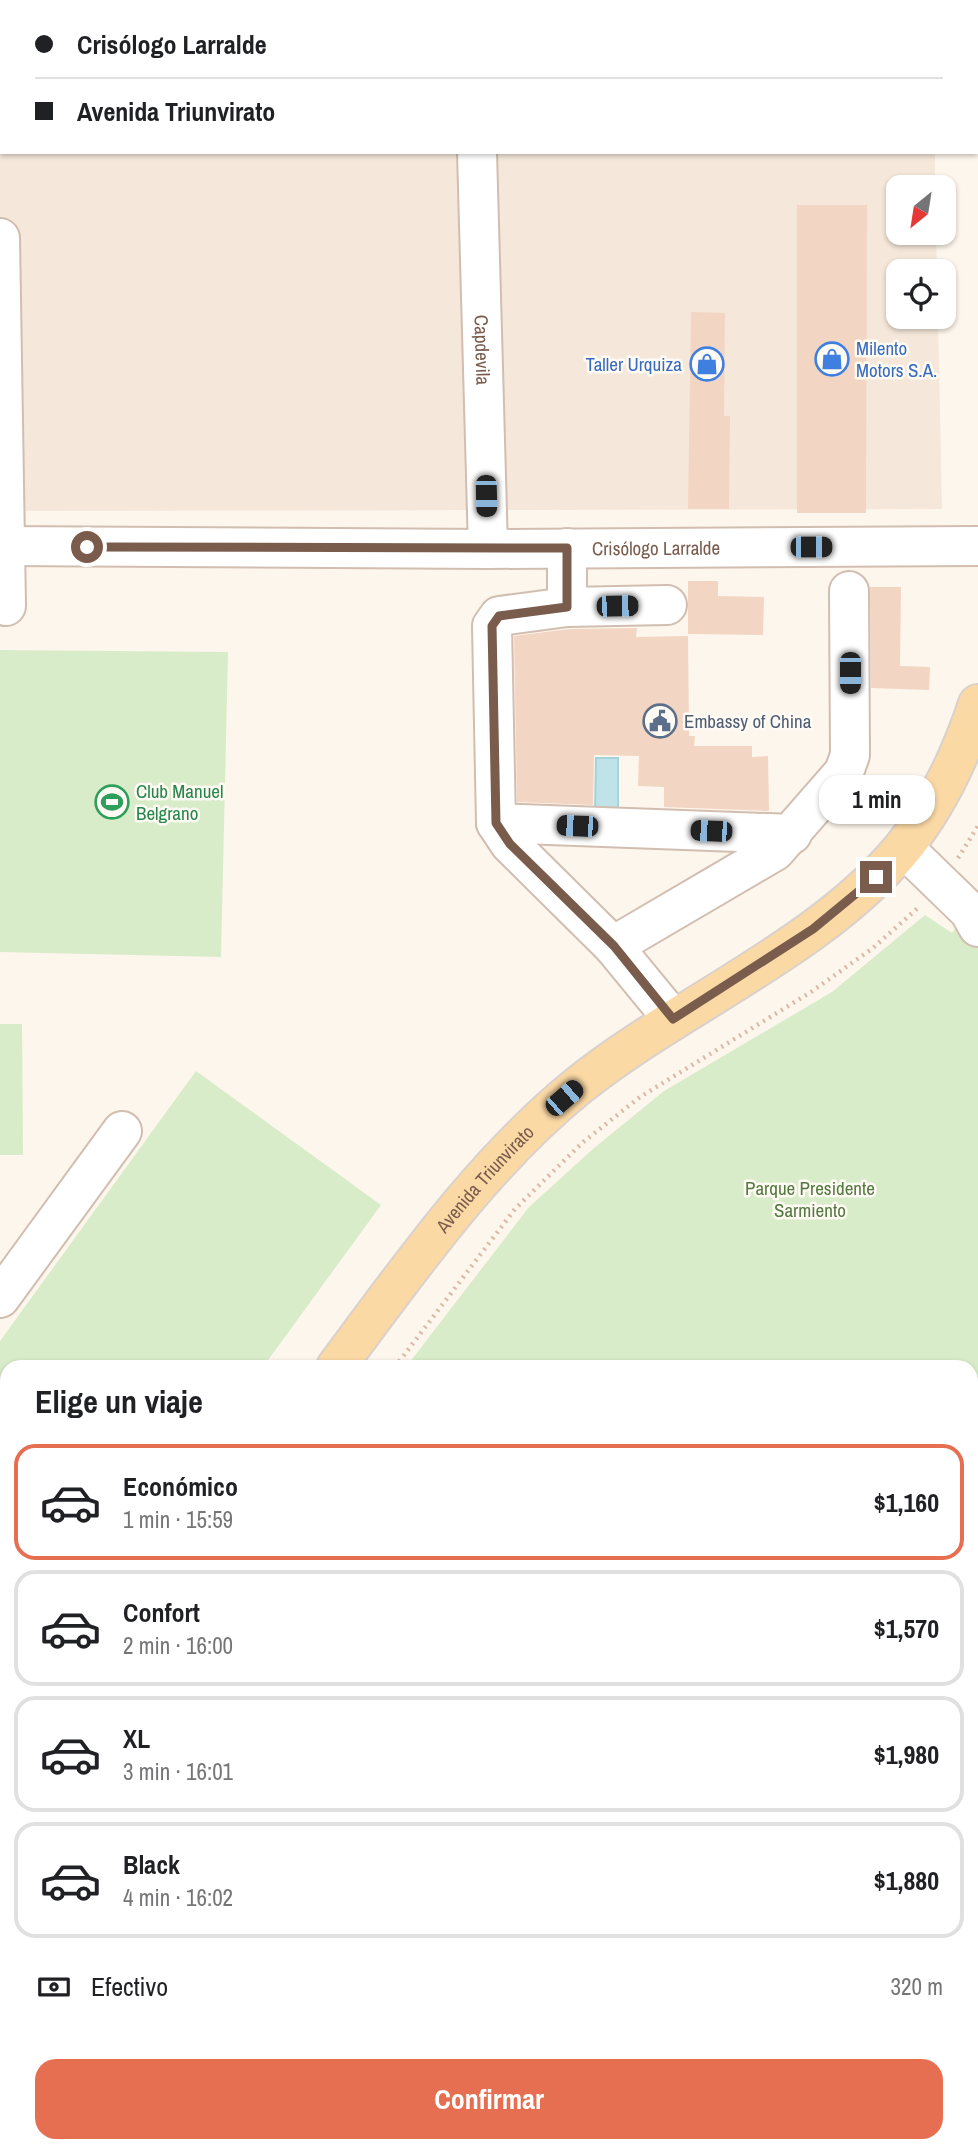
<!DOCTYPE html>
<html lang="es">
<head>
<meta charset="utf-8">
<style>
  body { margin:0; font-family:"Archivo Narrow",sans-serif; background:#f6f6f6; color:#202124; height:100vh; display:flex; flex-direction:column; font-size:26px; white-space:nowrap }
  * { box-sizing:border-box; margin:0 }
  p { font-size:23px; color:#757577 }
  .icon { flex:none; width:38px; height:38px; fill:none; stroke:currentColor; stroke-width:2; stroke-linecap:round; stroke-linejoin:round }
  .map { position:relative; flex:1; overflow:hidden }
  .details { position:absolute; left:0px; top:1360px; width:978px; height:793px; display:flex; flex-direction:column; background:#fff; border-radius:21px 21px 0 0; box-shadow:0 2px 5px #0004 }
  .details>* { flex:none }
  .hud { position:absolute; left:0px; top:0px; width:978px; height:154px; box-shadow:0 2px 5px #0004; display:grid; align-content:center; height:154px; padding:0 35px; background:#fff }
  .needle { width:46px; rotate:210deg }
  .buttons { position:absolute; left:886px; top:175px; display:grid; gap:14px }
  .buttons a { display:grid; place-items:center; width:70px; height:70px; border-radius:14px; background:#fff; box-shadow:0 2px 5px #0004; font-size:35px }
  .end { position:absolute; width:32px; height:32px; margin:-16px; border:9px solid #7a5c4d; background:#fff; box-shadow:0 0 0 4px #fff }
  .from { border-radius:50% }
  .bubble { position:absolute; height:49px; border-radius:21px; background:#fff; box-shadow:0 2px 5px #0004; font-size:23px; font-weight:700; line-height:49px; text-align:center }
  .car { position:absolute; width:21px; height:42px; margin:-21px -10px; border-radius:9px; box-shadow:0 0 5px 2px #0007; background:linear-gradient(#222 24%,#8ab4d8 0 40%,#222 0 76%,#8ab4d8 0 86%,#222 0) }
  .hud b { display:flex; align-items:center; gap:24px; height:66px; font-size:26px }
  .hud b+b { border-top:2px solid #e0e0e0 }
  .hud i { width:18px; height:18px; background:#202124 }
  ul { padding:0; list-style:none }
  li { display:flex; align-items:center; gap:21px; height:116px; margin:0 14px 10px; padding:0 21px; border:4px solid #e0e0e0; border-radius:21px }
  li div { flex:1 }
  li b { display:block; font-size:26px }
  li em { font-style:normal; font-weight:700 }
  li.on { border-color:#e76f51 }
  li>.icon { width:63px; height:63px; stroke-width:1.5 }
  h2 { padding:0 35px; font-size:32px; line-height:84px }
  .pay { display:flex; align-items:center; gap:18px; height:77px; padding:0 35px; font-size:26px }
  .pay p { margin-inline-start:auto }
  .action { display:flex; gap:14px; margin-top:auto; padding:14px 35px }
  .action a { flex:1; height:80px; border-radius:21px; background:#e76f51; color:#fff; font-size:28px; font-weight:700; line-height:80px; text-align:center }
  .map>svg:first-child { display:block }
  .residential { fill:#f5e8da }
  .green { fill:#d8ecc9 }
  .water { fill:#bfe3e8; stroke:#a5d3da; stroke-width:2 }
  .building { fill:#f3d5c3 }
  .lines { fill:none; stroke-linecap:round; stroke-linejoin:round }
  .minor-casing { stroke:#d1beb0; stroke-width:42 }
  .major-casing { stroke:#dad1cd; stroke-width:42 }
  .path { stroke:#d9b8a5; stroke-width:4.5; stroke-dasharray:2 5; stroke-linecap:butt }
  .minor { stroke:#fff; stroke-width:38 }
  .major { stroke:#fbd9a5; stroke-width:38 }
  .route { stroke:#7a5c4d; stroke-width:9 }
  .labels { text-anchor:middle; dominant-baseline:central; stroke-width:5; stroke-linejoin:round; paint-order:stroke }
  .shop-label { font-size:19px; fill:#366cbe; stroke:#fffaf3; text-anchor:start }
  .street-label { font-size:19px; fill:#7a5c4d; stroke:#fffaf3 }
  .service-label { font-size:19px; fill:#4e5e75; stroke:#fffaf3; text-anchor:start }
  .leisure-label { font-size:19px; fill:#27864d; stroke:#fffaf3; text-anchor:start }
  .park-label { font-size:19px; fill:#537a41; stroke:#fffaf3 }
</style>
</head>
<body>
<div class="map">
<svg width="978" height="2151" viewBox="0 0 978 2151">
  <rect width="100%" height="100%" fill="#fdf6ec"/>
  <polygon class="residential" points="0,0 932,0 2,2 2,152 935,152 935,187 898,187 898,233 936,233 937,271 898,271 898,317 938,317 942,509 0,511"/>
  <g class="green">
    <polygon points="0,650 228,652 221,957 0,952"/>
    <polygon points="978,900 978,2151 0,2151 0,1902 7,1893 7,2146 971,2146 971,1367 406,1367 529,1207 594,1148 664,1091 832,992 925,915 952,933"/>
    <polygon points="0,1024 22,1024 23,1155 0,1155"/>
    <polygon points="196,1071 381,1205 263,1367 7,1367 7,1466 0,1461 0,1341"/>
    <polygon points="0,1535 7,1541 7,1708 0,1717"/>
  </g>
  <polygon class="water" points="596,758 618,758 618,813 595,812"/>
  <g class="building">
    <polygon points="797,205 867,205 866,513 797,513"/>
    <polygon points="691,312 725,313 724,416 730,416 729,509 688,509"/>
    <polygon points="688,581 718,581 718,596 764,597 763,635 688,634"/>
    <polygon points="870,587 901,587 900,666 930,667 929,690 871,688"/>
    <polygon points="637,628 636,637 688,636 689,736 695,736 694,746 752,746 752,757 768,756 769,811 664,807 664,787 638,786 639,756 594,755 593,805 517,802 514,636 569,629"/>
  </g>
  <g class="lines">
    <defs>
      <g id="minor">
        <polyline points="473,0 473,2"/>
        <path id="s1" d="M477,152L488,549"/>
        <polyline points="0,238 6,606"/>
        <path id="s2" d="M0,546L488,549L978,546"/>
        <polyline points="567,548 567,607 499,616 492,626 496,823 510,844 613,946 775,851 844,772 850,755 849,591"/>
        <polyline points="567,607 667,605"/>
        <polyline points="496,823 792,834"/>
        <polyline points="904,848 969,911 978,927"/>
        <polyline points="613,946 673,1019"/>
        <polyline points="0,1298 122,1131"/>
        <polyline points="971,1397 978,1397"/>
        <polyline points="971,1455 978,1448"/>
        <polyline points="0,1494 7,1499"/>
        <polyline points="410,2146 421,2151"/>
      </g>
      <g id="major">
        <path id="s3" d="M336,1367C410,1268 482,1164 578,1086C679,1005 820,948 902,849C937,807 961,755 978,704"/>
        <polyline points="0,1812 7,1803"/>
      </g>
    </defs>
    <use href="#minor" class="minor-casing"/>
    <use href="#major" class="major-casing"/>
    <g class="path">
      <polyline points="958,858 978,826"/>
      <polyline points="395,1367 515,1209 582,1143 640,1097 811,992 873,948 920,906"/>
      <polyline points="0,1886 7,1877"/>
      <polyline points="971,2039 978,2042"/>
    </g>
    <use href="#minor" class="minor"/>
    <use href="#major" class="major"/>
  </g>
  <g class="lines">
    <polyline class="route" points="87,547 567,548 567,607 499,616 492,626 496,823 510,844 614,946 673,1019 813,929 876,877"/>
  </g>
  <defs>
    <symbol id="shop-ring" viewBox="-11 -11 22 22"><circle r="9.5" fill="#fffaf3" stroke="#3f7fe0" stroke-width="1.5"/><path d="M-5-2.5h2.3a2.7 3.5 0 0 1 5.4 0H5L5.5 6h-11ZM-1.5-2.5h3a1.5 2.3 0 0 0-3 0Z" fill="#3f7fe0"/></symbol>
    <symbol id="civic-ring" viewBox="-11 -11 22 22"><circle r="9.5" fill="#fffaf3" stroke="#5c6f8a" stroke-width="1.5"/><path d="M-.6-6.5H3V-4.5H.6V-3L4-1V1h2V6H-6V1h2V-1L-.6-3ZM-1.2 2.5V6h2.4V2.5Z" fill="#5c6f8a"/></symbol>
    <symbol id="stadium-ring" viewBox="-11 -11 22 22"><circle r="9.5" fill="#fffaf3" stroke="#2e9e5b" stroke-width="1.5"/><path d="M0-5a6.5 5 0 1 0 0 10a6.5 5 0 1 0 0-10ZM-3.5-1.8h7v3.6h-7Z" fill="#2e9e5b"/></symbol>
  </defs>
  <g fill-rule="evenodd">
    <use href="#shop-ring" x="813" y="340" width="38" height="38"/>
    <use href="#shop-ring" x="688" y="345" width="38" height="38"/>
    <use href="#civic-ring" x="641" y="702" width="38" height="38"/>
    <use href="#stadium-ring" x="93" y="783" width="38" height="38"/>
  </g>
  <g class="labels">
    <g class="shop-label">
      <text x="856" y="348">Milento<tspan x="856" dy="22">Motors S.A.</tspan></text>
      <text x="682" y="364" text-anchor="end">Taller Urquiza</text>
    </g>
    <g class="street-label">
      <text stroke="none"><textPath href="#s1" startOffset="198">Capdevila</textPath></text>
      <text stroke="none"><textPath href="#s2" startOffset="656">Crisólogo Larralde</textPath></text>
      <text stroke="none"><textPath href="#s3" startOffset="240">Avenida Triunvirato</textPath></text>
    </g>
    <g class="service-label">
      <text x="684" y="721">Embassy of China</text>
    </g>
    <g class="leisure-label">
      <text x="136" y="791">Club Manuel<tspan x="136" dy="22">Belgrano</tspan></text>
    </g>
    <g class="park-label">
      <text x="810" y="1188">Parque Presidente<tspan x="810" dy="22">Sarmiento</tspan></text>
    </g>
  </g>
</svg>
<div class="buttons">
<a><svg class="needle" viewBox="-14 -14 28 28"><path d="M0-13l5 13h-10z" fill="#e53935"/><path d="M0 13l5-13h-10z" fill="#757577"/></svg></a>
<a><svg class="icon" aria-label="locate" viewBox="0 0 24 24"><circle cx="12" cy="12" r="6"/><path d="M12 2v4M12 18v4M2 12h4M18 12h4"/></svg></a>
</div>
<i class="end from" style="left:87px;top:547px"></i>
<i class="end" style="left:876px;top:877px"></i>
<div class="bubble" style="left:819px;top:775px;width:116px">1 min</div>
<i class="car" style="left:486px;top:496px;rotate:179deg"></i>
<i class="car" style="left:811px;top:547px;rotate:90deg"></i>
<i class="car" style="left:617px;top:606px;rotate:89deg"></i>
<i class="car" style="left:850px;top:673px;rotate:180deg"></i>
<i class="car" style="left:577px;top:826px;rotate:272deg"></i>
<i class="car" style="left:711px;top:831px;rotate:272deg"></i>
<i class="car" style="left:564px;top:1098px;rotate:49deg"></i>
<div class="hud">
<b><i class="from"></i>Crisólogo Larralde</b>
<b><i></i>Avenida Triunvirato</b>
</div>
<section class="details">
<h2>Elige un viaje</h2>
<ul>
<li class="on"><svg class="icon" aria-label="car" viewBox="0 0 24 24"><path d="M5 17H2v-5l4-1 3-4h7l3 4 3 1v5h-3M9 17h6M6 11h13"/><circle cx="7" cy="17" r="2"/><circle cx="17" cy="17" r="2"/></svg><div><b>Económico</b><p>1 min · 15:59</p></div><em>$1,160</em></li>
<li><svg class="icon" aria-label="car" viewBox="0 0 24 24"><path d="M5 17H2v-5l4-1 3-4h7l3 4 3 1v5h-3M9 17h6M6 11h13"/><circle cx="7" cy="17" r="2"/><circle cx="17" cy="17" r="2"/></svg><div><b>Confort</b><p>2 min · 16:00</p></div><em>$1,570</em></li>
<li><svg class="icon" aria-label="car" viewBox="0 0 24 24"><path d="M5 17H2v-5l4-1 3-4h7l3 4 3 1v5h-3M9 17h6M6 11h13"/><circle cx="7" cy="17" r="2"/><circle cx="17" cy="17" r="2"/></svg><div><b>XL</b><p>3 min · 16:01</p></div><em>$1,980</em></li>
<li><svg class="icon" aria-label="car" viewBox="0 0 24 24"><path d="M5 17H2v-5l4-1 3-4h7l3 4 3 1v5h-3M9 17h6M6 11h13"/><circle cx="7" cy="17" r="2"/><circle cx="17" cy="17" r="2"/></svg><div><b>Black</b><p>4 min · 16:02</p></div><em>$1,880</em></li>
</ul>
<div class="pay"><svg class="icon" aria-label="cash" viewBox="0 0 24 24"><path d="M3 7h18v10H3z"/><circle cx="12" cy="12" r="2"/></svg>Efectivo<p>320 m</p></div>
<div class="action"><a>Confirmar</a></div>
</section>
</div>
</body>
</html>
